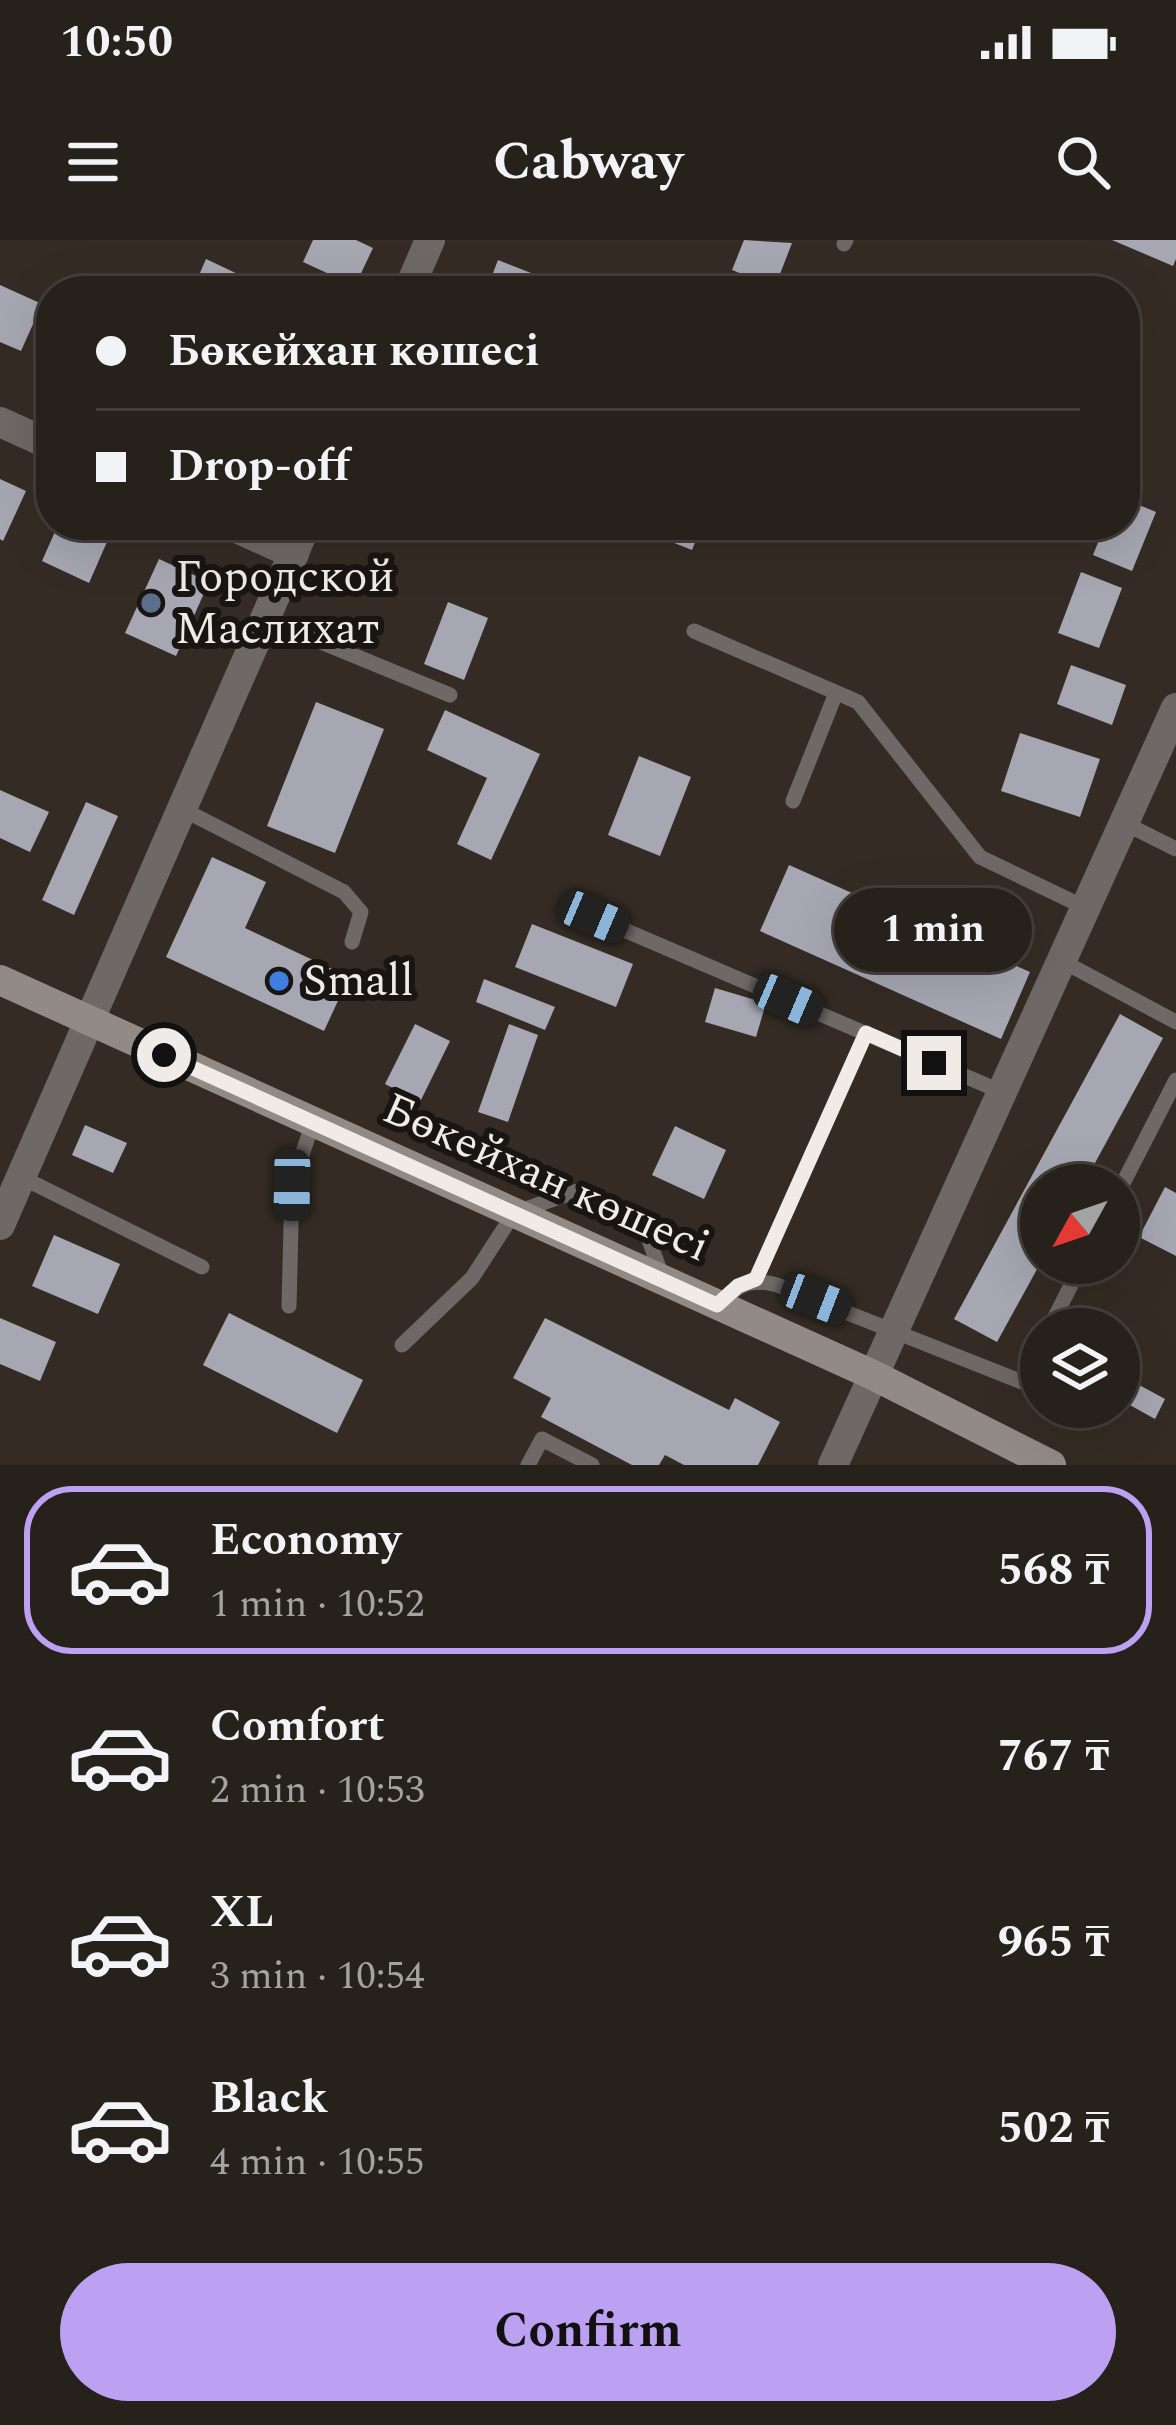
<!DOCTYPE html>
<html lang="en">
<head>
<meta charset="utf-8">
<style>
  body { margin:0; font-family:Spectral,serif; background:#2f2924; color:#f1f3f6; height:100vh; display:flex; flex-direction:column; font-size:45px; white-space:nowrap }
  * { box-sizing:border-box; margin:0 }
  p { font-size:39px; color:#a4a3a3 }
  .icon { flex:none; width:66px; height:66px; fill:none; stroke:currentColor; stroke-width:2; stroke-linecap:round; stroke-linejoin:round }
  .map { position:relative; height:1225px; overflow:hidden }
  .panel { display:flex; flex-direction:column; background:#27211b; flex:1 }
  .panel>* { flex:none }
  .top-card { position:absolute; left:36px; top:36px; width:1104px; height:264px; border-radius:48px; box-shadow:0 12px 48px #0002,0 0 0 3px #433e3a; display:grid; align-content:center; height:264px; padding:0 60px; background:#27211b }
  .needle { width:78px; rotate:230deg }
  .tools { position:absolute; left:1020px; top:924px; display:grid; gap:24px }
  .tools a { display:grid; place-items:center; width:120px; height:120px; border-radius:50%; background:#27211b; box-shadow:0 12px 48px #0002,0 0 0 3px #433e3a; font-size:60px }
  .end { position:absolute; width:54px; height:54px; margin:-27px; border:15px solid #f0ebe6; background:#111; box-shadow:0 0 0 6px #111 }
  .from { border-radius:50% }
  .bubble { position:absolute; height:84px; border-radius:42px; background:#27211b; box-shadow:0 12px 48px #0002,0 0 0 3px #433e3a; font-size:39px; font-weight:700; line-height:84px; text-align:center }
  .car { position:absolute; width:36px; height:72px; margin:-36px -18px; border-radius:15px; box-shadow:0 0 9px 3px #0007; background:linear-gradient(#222 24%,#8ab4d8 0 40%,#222 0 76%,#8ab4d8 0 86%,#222 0) }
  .top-card b { display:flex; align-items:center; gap:42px; height:114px; font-size:45px }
  .top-card b+b { border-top:3px solid #433e3a }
  .top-card i { width:30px; height:30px; background:#f1f3f6 }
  ul { padding:21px 0 0; list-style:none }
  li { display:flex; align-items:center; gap:36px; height:168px; margin:0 24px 18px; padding:0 36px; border:6px solid transparent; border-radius:48px }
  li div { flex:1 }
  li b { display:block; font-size:45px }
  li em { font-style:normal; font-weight:700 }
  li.selected { border-color:#bca0f2 }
  li>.icon { width:108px; height:108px; stroke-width:1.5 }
  .primary-button { display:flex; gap:24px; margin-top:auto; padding:24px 60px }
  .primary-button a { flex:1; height:138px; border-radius:72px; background:#bca0f2; color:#111; font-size:48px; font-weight:700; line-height:138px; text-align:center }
  .status { display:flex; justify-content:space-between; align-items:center; height:84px; padding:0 60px; background:#27211b; direction:ltr }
  .status svg { height:33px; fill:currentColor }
  header { display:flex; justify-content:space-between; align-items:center; height:156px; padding:0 60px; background:#27211b; font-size:54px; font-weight:700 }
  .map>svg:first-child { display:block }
  .building { fill:#a7a7b3 }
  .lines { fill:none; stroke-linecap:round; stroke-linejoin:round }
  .lane { stroke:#6e6966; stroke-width:15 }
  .street { stroke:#6e6966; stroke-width:30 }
  .secondary { stroke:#928a84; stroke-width:30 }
  .route { stroke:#f0ebe6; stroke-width:15 }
  .service-dot { fill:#5c6f8a; stroke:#191512; stroke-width:4.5 }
  .shop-dot { fill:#3f7fe0; stroke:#191512; stroke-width:4.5 }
  .labels { text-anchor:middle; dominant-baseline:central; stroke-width:12; stroke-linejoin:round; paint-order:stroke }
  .poi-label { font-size:45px; fill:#f0ebe6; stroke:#191512; text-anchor:start }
  .street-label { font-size:45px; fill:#f0ebe6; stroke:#191512 }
</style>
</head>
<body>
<div class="status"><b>10:50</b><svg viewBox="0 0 49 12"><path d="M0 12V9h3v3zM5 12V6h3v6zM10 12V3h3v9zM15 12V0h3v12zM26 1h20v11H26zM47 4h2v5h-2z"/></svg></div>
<header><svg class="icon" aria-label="menu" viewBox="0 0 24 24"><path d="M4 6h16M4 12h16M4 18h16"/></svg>Cabway<svg class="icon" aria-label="search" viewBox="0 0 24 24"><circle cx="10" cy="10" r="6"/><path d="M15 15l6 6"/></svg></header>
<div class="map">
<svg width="1176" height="1225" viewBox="0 0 1176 1225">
  <rect width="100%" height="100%" fill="#342c24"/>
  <g class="building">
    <polygon points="313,0 356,0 373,8 355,46 303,22"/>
    <polygon points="744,0 792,3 775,47 732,30"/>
    <polygon points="1112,0 1176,0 1176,19 1173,26"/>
    <polygon points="206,19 242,36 236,51 193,49"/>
    <polygon points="498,20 531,33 524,51 486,51"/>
    <polygon points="0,45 42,64 21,111 0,102"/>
    <polygon points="0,239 26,251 3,301 0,299"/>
    <polygon points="1125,259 1156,272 1132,331 1093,315 1105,285 1125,285"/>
    <polygon points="58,285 88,285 110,295 89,343 42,321"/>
    <polygon points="657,285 702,285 692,310 654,295"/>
    <polygon points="159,319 209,342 176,416 125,393"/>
    <polygon points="1081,332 1122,348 1099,408 1058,393"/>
    <polygon points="448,362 488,378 464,440 424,424"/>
    <polygon points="1071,425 1126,445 1112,485 1057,464"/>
    <polygon points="316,462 384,489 335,613 267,586"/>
    <polygon points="445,470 540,514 491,620 457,604 487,538 427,510"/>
    <polygon points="1020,493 1100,519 1080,577 1001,551"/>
    <polygon points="639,516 691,537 660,616 608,595"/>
    <polygon points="0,550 49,572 30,612 0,598"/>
    <polygon points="86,562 118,576 74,675 42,660"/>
    <polygon points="212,617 266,642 245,688 349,737 324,791 166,717"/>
    <polygon points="789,625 1030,732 1001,799 760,691"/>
    <polygon points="532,684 633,724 616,767 515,727"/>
    <polygon points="484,739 555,767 545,790 476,762"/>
    <polygon points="715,748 766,763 756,797 705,782"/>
    <polygon points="1120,774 1163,798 1083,945 1041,945 1041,1022 997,1102 954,1079"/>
    <polygon points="415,784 450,801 420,862 385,844"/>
    <polygon points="509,784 538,795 508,882 478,872"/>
    <polygon points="85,885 127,903 113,933 72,915"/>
    <polygon points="675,886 726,910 704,959 652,935"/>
    <polygon points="1165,947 1176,953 1176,1016 1139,997"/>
    <polygon points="54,995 120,1024 98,1074 32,1046"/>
    <polygon points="229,1073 363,1140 337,1193 203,1125"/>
    <polygon points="0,1078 56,1102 40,1141 0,1124"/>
    <polygon points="545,1078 729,1170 735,1158 780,1182 758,1225 684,1225 665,1215 659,1225 632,1225 541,1177 551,1158 513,1138"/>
    <polygon points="1119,1134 1165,1159 1155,1179 1119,1159"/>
  </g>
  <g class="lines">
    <g class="lane">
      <polyline points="844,4 846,0"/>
      <polyline points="265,379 450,455"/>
      <polyline points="694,391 858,462 980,617 1086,668"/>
      <polyline points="793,561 836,453"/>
      <polyline points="182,569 344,652 361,672 352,702"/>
      <polyline points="1124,583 1176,609"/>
      <polyline points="594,677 1002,852"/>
      <polyline points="1062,721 1176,782"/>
      <polyline points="21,937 202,1027"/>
      <polyline points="1119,951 1176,840"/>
      <polyline points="756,1039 866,793"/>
      <path d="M717,1065C738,1046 748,1037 777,1045L1022,1142L1041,1104"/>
      <polyline points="289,1066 292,945 313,882"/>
      <polyline points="1049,1089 1082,1023"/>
      <polyline points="402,1105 472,1038 514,973 577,951 642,980 663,1039"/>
      <polyline points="528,1225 542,1199 592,1225"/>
    </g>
    <g class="street">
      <polyline points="408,51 430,0"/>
      <polyline points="0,182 51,205"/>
      <polyline points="230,285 294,314"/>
      <polyline points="0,985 306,285"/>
      <polyline points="833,1225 1176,468"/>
    </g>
    <polyline class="secondary" points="0,740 873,1135 1051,1225"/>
  </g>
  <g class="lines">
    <polyline class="route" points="164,815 717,1065 738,1046 756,1039 866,793 934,823"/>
  </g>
  <circle class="service-dot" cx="151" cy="363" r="12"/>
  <circle class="shop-dot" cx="279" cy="741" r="12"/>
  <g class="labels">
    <g class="poi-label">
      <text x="175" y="337">Городской<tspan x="175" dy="52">Маслихат</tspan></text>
      <text x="303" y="741">Small</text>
    </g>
    <g class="street-label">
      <text transform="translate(546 938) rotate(24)">Бөкейхан көшесі</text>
    </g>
  </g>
</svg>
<div class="tools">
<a><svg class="needle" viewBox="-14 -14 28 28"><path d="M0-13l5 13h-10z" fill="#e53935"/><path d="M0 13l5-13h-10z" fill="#a4a3a3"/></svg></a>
<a><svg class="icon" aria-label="layers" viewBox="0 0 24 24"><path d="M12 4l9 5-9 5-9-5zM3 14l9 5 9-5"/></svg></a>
</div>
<i class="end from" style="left:164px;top:815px"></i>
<i class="end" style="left:934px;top:823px"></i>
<div class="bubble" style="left:834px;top:648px;width:198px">1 min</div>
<i class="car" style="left:594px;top:677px;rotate:113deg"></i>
<i class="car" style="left:788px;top:760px;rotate:113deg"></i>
<i class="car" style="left:292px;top:945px;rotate:181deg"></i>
<i class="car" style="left:816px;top:1059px;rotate:111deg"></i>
<div class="top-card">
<b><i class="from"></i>Бөкейхан көшесі</b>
<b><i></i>Drop-off</b>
</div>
</div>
<section class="panel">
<ul>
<li class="selected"><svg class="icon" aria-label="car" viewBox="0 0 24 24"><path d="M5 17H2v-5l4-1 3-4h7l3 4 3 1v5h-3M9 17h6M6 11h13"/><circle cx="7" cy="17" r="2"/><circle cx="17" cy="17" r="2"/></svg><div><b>Economy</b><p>1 min · 10:52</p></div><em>568 ₸</em></li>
<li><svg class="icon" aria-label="car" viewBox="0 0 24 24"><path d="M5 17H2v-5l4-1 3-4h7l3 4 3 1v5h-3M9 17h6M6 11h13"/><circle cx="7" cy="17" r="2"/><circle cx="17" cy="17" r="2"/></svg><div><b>Comfort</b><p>2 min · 10:53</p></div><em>767 ₸</em></li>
<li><svg class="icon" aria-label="car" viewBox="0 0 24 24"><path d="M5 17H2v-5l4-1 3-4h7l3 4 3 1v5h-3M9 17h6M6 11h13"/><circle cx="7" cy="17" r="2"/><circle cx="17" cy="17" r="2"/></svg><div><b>XL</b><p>3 min · 10:54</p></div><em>965 ₸</em></li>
<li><svg class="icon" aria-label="car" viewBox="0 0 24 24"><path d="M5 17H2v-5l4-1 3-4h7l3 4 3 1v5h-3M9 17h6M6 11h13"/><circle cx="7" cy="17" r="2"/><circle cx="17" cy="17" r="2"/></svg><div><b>Black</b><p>4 min · 10:55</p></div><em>502 ₸</em></li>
</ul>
<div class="primary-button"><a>Confirm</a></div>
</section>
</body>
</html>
